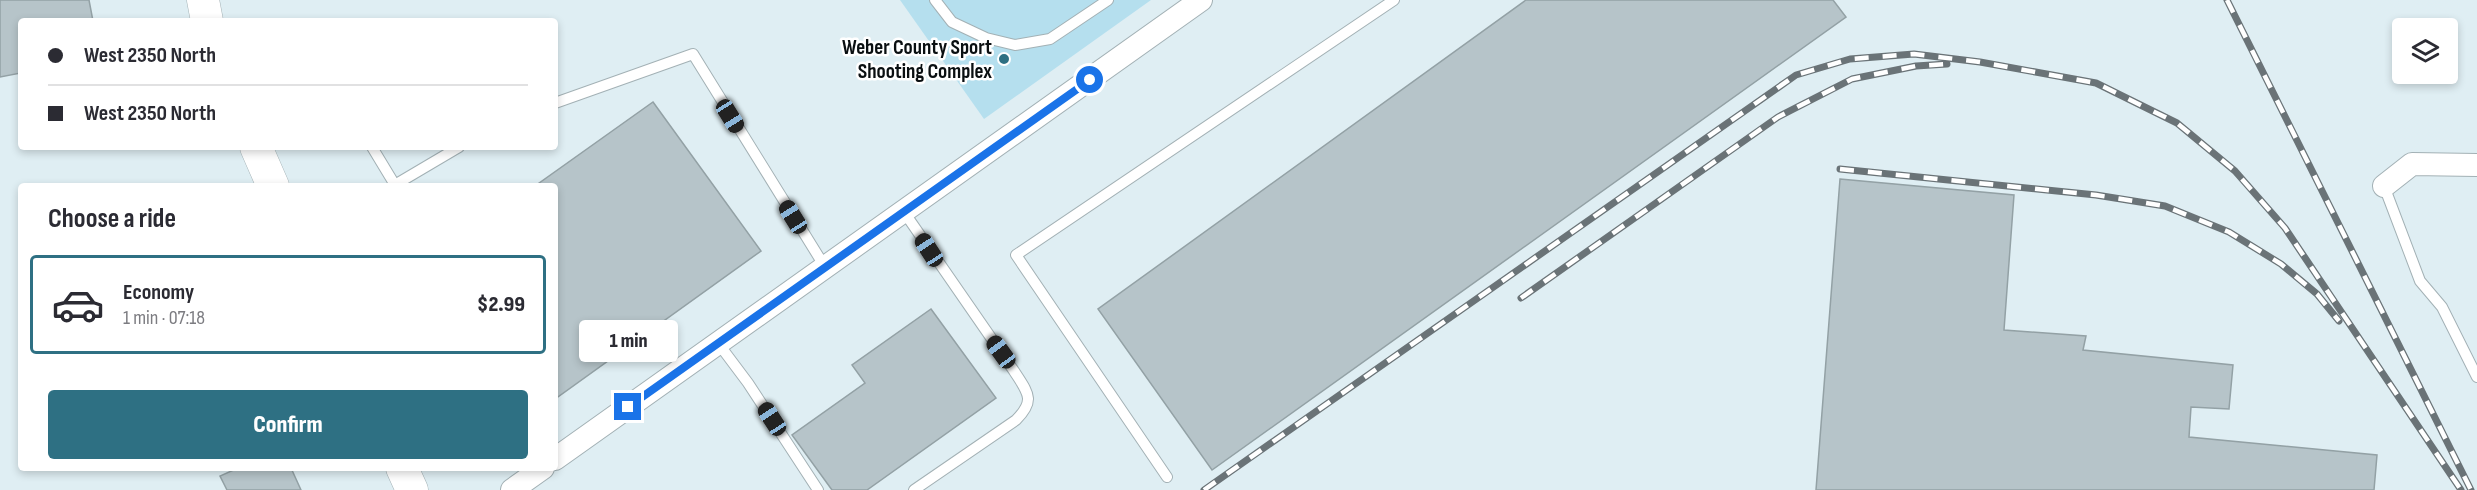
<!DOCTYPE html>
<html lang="en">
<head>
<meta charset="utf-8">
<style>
  body { margin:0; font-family:"Sofia Sans Condensed",sans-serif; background:#f7f7f7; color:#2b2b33; height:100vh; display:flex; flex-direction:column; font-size:22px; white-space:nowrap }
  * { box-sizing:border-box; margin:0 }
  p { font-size:20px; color:#7c7c81 }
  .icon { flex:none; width:33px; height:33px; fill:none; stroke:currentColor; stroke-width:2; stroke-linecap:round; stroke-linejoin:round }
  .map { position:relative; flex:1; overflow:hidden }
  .side { position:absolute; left:18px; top:183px; width:540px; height:288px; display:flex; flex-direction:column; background:#fff; border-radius:6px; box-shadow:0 3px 9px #0003 }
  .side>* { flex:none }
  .top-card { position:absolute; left:18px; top:18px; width:540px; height:132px; border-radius:6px; box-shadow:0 3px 9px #0003; display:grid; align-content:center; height:132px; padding:0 30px; background:#fff }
  .controls { position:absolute; left:2392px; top:18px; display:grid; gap:12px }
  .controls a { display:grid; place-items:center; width:66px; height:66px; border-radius:6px; background:#fff; box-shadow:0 3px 9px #0003; font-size:30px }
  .end { position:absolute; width:27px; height:27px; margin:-14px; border:8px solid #1a73e8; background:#fff; box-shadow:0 0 0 3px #fff }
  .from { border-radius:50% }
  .bubble { position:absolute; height:42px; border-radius:6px; background:#fff; box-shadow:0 3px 9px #0003; font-size:20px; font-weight:800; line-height:42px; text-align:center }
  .car { position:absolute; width:18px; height:36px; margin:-18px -9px; border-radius:8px; box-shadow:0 0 4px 2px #0007; background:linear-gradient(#222 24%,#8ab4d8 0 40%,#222 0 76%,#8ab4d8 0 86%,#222 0) }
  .top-card b { display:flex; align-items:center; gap:21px; height:57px; font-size:22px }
  .top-card b+b { border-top:2px solid #e1e1e2 }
  .top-card i { width:15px; height:15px; background:#2b2b33 }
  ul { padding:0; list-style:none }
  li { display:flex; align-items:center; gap:18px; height:99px; margin:0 12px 9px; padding:0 18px; border:3px solid transparent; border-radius:6px }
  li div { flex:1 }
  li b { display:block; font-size:22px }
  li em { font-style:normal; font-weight:800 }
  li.selected { border-color:#2e7083 }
  li>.icon { width:54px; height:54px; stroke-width:1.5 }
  h2 { padding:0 30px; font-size:27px; line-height:72px }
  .button { display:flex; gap:12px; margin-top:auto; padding:12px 30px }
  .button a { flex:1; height:69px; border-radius:6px; background:#2e7083; color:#fff; font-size:24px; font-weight:800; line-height:69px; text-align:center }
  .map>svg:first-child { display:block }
  .green { fill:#b5dfee }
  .building { fill:#b6c4c9; stroke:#93a1a5; stroke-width:1.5 }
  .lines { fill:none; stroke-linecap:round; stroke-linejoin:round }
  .lane-casing { stroke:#a3b1b5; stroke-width:12 }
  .street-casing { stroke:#a3b1b5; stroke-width:24 }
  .secondary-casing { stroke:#a3b1b5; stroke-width:33 }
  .lane { stroke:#fff; stroke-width:10 }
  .street { stroke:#fff; stroke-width:22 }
  .secondary { stroke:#fff; stroke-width:32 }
  .rail-casing { stroke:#6a7377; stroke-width:7 }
  .rail { stroke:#fff; stroke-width:4.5; stroke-dasharray:14; stroke-linecap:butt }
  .route { stroke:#1a73e8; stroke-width:8 }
  .poi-dot { fill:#2e7083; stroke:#fff; stroke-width:2 }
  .labels { text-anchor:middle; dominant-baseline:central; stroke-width:5; stroke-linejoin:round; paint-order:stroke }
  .poi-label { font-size:21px; font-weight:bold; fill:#0a0f11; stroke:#fff; text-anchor:end }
</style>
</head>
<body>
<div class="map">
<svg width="2477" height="490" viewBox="0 0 2477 490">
  <rect width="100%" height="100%" fill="#dfeef3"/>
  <polygon class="green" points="900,0 1151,0 984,119"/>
  <g class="building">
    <polygon points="0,0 89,0 93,21 21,21 21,73 0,77"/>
    <polygon points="1526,0 1833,0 1846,17 1212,470 1098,309"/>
    <polygon points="653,102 761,251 555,399 555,186 535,186"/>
    <polygon points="1840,179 2014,195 2004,330 2086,336 2083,350 2233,365 2229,409 2191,407 2189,437 2377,455 2374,490 1816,490"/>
    <polygon points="931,309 996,398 867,490 832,490 792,435 865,383 852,365"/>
    <polygon points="238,468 291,468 301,490 227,490 220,476"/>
  </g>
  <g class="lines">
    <defs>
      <g id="lane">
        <polyline points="935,0 952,22 986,38 1015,45 1050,39 1108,0"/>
        <polyline points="555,103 693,54 825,267"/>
        <polyline points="372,147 395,185"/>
        <polyline points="393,186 459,147"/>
        <polyline points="2384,186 2420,281 2442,307 2477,377"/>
        <path d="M904,212L1014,371C1028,393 1036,400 1016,420L914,490"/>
        <polyline points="718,343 748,383 818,490"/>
        <polyline points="1167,477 1016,255 1394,0"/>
      </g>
      <g id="street">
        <polyline points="2384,186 2412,164 2477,165"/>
        <polyline points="555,459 1201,0"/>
        <polyline points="512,490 543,468"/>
      </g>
      <g id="secondary">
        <polyline points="203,0 207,21"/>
        <polyline points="256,147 273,186"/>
        <polyline points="402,468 412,490"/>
      </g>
    </defs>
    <use href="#lane" class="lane-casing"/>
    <use href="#street" class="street-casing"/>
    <use href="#secondary" class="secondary-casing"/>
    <use href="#lane" class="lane"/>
    <use href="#street" class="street"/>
    <use href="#secondary" class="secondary"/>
    <defs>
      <g id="rail">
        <polyline points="2227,0 2471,490"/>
        <polyline points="1840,169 2096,195 2165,206 2229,232 2281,264 2317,294 2339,321"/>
        <polyline points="1521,298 1778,117 1852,79 1916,66 1947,64"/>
        <polyline points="1204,490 1796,75 1850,59 1914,54 1980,62 2096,83 2177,123 2235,171 2285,228 2461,490"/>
      </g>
    </defs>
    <use href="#rail" class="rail-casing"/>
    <use href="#rail" class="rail"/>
  </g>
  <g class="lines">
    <polyline class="route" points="628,407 1090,80"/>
  </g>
  <circle class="poi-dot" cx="1004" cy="59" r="6"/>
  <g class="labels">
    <g class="poi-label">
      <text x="992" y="47">Weber County Sport<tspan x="992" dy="24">Shooting Complex</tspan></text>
    </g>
  </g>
</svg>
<div class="controls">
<a><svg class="icon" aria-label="layers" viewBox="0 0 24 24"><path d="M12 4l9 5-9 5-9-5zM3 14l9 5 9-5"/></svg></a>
</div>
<i class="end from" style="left:1090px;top:80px"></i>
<i class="end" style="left:628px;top:407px"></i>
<div class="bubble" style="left:579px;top:320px;width:99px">1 min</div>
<i class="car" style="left:730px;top:116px;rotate:148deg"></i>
<i class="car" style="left:793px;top:217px;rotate:328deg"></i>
<i class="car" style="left:929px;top:250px;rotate:327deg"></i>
<i class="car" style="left:1001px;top:352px;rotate:324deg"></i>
<i class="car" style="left:772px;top:419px;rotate:327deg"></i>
<div class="top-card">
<b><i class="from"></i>West 2350 North</b>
<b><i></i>West 2350 North</b>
</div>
<section class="side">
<h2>Choose a ride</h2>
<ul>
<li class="selected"><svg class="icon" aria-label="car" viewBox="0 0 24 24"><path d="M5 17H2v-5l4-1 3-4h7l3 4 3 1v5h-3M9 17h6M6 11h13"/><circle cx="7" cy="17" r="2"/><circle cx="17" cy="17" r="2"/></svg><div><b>Economy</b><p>1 min · 07:18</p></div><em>$2.99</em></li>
</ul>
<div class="button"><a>Confirm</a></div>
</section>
</div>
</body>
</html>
